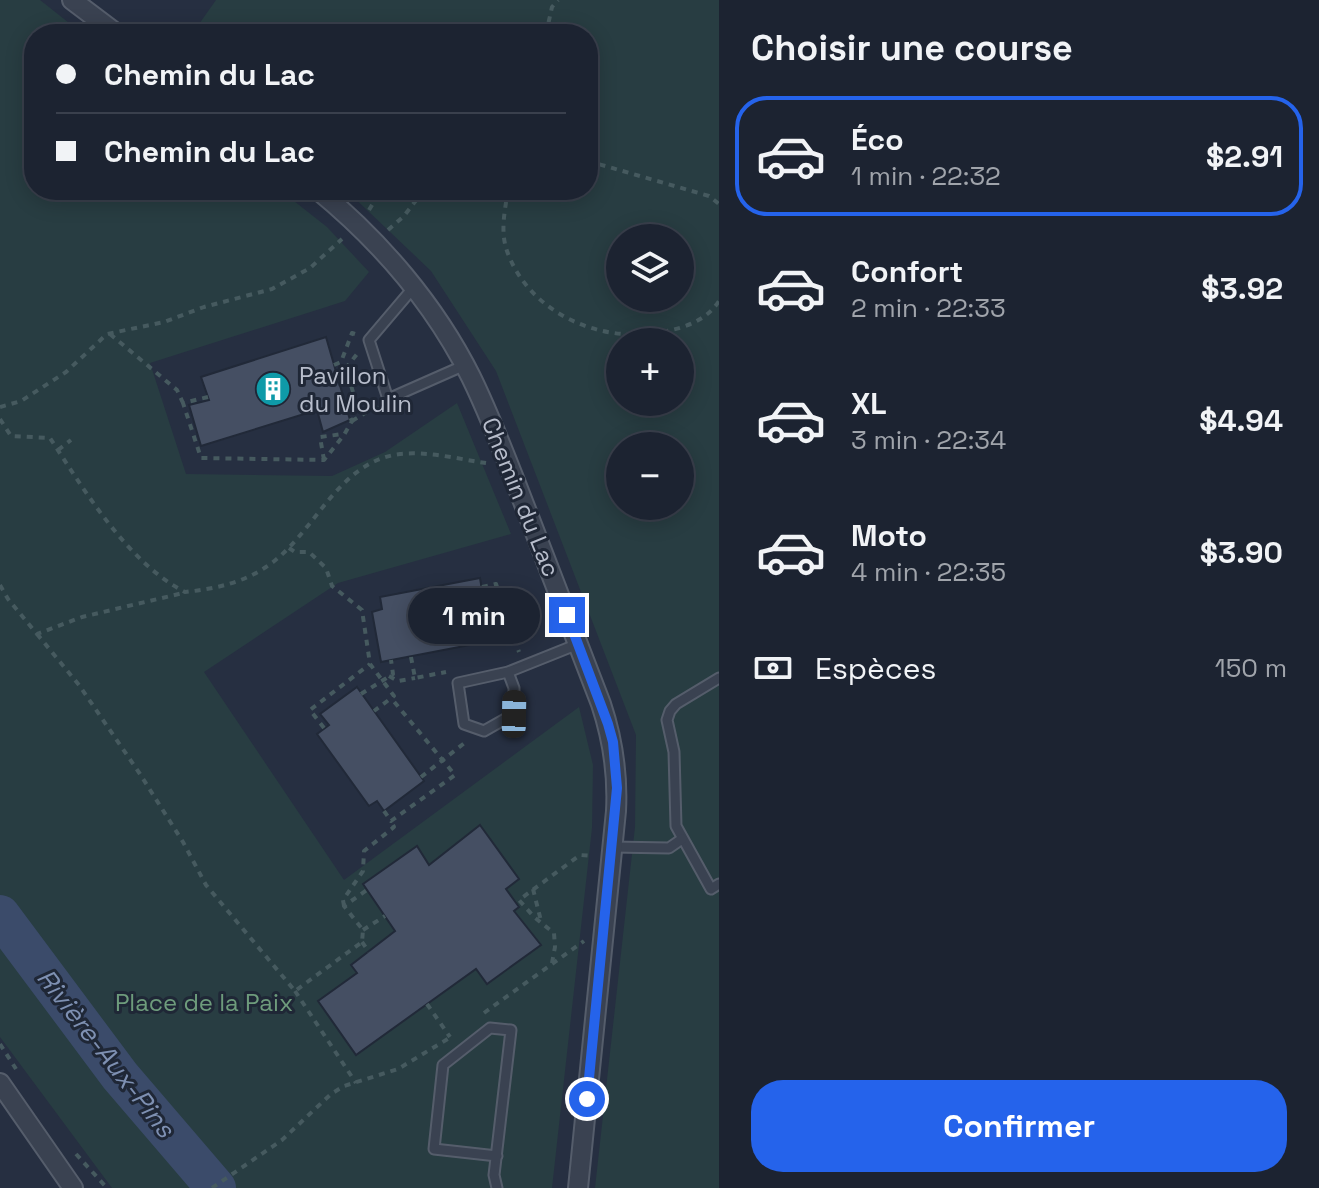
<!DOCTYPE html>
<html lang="fr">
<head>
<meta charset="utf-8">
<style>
  body { margin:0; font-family:"Space Grotesk",sans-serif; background:#252b39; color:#f1f3f6; height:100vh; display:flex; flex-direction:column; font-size:30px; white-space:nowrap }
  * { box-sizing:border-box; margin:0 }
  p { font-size:26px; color:#a0a4ab }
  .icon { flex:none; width:44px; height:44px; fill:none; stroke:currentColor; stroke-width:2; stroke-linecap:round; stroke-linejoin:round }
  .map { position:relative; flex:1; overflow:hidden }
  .panel { display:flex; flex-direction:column; background:#1c2331; width:600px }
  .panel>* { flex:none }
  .top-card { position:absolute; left:24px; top:24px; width:574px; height:176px; border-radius:32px; box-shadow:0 4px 20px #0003,0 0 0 2px #3a404d; display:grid; align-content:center; height:176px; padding:0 32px; background:#1c2331 }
  .buttons { position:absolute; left:606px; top:224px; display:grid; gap:16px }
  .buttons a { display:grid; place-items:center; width:88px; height:88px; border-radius:50%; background:#1c2331; box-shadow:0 4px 20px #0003,0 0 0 2px #3a404d; font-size:40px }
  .end { position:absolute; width:36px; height:36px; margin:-18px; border:10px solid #2563eb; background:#fff; box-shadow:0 0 0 4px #fff }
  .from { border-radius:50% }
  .bubble { position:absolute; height:56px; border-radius:28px; background:#1c2331; box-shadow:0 4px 20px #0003,0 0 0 2px #3a404d; font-size:26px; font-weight:800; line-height:56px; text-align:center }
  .car { position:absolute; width:24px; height:48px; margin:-24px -12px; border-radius:10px; box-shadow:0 0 6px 2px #0007; background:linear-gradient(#222 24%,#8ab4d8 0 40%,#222 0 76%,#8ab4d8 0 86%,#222 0) }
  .top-card b { display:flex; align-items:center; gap:28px; height:76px; font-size:30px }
  .top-card b+b { border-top:2px solid #3a404d }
  .top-card i { width:20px; height:20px; background:#f1f3f6 }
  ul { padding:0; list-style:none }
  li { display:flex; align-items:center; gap:24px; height:120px; margin:0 16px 12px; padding:0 16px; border:4px solid transparent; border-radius:32px }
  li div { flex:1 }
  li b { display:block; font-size:30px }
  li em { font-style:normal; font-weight:800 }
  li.current { border-color:#2563eb }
  li>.icon { width:72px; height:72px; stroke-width:1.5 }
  h2 { padding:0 32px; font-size:36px; line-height:96px }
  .pay { display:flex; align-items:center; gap:20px; height:88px; padding:0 32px; font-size:30px }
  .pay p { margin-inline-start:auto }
  .action { display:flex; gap:16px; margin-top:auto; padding:16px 32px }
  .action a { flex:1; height:92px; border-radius:32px; background:#2563eb; color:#fff; font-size:32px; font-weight:800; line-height:92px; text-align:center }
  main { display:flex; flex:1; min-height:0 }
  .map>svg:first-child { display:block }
  .green { fill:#283d42; fill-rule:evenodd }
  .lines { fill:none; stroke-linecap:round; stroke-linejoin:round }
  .river { stroke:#3b4b6a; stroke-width:40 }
  .building { fill:#454f63; stroke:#212938; stroke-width:2 }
  .service-casing { stroke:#555d6b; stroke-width:13 }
  .minor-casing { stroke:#555d6b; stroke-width:22 }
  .path { stroke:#465a5f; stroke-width:4; stroke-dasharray:6 6; stroke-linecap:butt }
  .service { stroke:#3a4251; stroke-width:9 }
  .minor { stroke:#3a4251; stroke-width:18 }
  .route { stroke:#2563eb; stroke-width:10 }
  .labels { text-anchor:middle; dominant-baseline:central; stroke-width:6; stroke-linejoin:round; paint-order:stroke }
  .poi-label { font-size:24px; fill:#b7bdcb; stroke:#1f2736; text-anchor:start }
  .street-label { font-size:24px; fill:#b7bdcb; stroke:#1f2736 }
  .park-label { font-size:24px; fill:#6e9c7c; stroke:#1f2736 }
  .water-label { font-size:26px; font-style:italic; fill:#7e90b2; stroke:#1f2736 }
</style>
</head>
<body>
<main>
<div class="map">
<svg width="719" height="1188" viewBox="0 0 719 1188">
  <rect width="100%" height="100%" fill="#262f41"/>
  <g class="green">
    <polygon points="0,0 40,0 83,34 34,34 34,190 280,190 327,227 369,272 345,301 150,363 186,474 332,476 385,452 457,403 511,534 338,583 204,672 344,880 579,707 593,765 592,828 552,1188 112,1188 0,1037"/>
    <path d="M216,0H719V1188H595L635,827L636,735L496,371L431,271L346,190H588V34H192ZM620,238H680V298H620ZM620,342H680V402H620ZM620,446H680V506H620Z"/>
  </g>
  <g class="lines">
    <polyline class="river" points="0,915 120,1076 216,1188"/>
  </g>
  <g class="building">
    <polygon points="326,337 350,420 323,432 317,410 201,446 189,405 209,400 201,377"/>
    <polygon points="480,578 483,596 492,594 501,639 381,662 372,612 382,609 380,597"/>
    <polygon points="357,687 424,781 384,811 377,801 369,806 317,734 329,725 320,714"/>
    <polygon points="480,825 519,879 506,889 519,907 514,911 541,945 487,984 476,969 356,1055 318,1001 357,973 351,965 395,931 363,884 417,846 429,865"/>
  </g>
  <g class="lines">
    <defs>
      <g id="service">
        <polyline points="414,287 369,340 388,399 465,365"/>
        <polyline points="508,672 514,688 514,714 484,731 464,724 458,683 508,672 578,644"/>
        <polyline points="719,678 676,704 670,711 667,720 674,752 676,826 711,889 719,884"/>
        <polyline points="613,847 669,848 682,839"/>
        <polyline points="497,1156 434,1149 443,1065 490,1028 511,1030 494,1175 497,1188"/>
      </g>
      <g id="minor">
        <polyline points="72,0 117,34"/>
        <path d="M318,190C380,241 435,305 471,377C494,424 512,474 531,522C554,583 578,643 601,704C613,740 618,773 616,811L578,1188"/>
        <polyline points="0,1083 73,1188"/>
      </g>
    </defs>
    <use href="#service" class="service-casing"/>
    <use href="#minor" class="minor-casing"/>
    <g class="path">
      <polyline points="334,33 336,34"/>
      <polyline points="546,34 552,7 558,0"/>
      <polyline points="588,161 709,196 719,204"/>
      <path d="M508,190C505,210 500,231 507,251C529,313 600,344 662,332C684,328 706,321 719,301"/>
      <polyline points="369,210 381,190"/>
      <polyline points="388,230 404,216 424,190"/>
      <polyline points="110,334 177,390 183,403"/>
      <polyline points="334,365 341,362 352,333 355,334"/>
      <polyline points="339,382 347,373"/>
      <polyline points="208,397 183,403 201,458 324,460 344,435 352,421 349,415 357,406 346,368 357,354"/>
      <polyline points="0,407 21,401 66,372 107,334 164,322 204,307 272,289 310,268 342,239"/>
      <path d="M0,419L11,436L50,438C84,490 128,563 185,592C214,589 242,583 266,567C315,535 336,462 400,454C428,451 458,459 486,463"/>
      <polyline points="352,421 378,405"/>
      <polyline points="58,450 71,440"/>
      <polyline points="324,460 320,437 343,434"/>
      <polyline points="289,548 295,552 309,552 326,568 332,586 362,610 370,664 394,696 374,711"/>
      <polyline points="0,585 8,599 37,634 82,617 183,593"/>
      <polyline points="482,587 496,584 519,652"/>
      <polyline points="37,634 79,685 140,774 183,842 206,885 295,991 362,942 363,930 344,906 367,890"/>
      <polyline points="411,657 415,678 446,672"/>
      <polyline points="389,676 398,681 415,678"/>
      <polyline points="361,694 393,674 391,660"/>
      <polyline points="324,728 310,710 370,664"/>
      <polyline points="421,777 467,741"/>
      <polyline points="384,811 391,821 455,775 391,698"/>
      <polyline points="533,889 541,921"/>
      <polyline points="344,906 343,900 363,871 364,851 394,827 391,821"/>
      <polyline points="363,930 385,916"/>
      <polyline points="362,942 369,952"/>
      <polyline points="552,963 555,947 554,933 534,917 519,900 580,855 593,856"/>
      <polyline points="295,991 356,1083"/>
      <polyline points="427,1004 450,1037"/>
      <polyline points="484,1013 584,941"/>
      <polyline points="0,1044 16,1069"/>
      <polyline points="76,1154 107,1188"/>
      <polyline points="212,1188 282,1140 331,1094 344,1086 398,1069 451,1037"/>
    </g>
    <use href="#service" class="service"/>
    <use href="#minor" class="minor"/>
  </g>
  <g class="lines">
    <polyline class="route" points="567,615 608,724 613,742 617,788 587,1099"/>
  </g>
  <defs>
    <symbol id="building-disc" viewBox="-11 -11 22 22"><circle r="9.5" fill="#0f9aa8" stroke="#1f2736"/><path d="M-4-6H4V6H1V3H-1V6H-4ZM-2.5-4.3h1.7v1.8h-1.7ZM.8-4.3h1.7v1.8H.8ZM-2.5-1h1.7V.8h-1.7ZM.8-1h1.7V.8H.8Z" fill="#fff"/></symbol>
  </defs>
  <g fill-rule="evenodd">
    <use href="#building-disc" x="253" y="369" width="40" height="40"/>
  </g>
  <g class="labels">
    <g class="poi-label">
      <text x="299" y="375">Pavillon<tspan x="299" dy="28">du Moulin</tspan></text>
    </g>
    <g class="street-label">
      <text transform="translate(521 497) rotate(68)">Chemin du Lac</text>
    </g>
    <g class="park-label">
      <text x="204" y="1002">Place de la Paix</text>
    </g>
    <g class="water-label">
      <text transform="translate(106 1053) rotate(52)">Rivière-Aux-Pins</text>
    </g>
  </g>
</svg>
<div class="buttons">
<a><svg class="icon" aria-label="layers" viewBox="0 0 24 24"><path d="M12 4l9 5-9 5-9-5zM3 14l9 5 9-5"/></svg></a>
<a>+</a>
<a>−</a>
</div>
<i class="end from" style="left:587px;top:1099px"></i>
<i class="end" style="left:567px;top:615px"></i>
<div class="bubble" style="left:408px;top:588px;width:132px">1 min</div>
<i class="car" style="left:514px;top:714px;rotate:1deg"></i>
<div class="top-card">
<b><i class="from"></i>Chemin du Lac</b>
<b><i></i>Chemin du Lac</b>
</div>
</div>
<section class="panel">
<h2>Choisir une course</h2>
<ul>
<li class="current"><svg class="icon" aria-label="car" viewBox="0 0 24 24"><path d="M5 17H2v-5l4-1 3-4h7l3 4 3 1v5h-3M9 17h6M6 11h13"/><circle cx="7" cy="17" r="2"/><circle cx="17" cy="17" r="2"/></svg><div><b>Éco</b><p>1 min · 22:32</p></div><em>$2.91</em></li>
<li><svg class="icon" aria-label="car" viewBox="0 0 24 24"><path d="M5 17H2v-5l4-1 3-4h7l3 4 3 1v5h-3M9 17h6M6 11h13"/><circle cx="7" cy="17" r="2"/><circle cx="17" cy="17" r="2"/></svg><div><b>Confort</b><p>2 min · 22:33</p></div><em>$3.92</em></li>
<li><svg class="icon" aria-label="car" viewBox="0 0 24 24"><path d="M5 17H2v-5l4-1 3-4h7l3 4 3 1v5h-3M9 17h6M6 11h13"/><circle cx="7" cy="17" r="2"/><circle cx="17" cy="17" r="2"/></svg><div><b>XL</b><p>3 min · 22:34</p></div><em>$4.94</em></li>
<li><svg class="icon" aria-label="car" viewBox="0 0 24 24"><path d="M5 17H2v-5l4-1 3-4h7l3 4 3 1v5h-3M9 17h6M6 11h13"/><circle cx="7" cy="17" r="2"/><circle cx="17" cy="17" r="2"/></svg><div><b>Moto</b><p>4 min · 22:35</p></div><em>$3.90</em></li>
</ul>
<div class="pay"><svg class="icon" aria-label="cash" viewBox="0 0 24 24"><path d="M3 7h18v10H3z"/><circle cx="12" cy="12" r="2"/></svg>Espèces<p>150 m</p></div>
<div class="action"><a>Confirmer</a></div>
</section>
</main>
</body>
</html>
